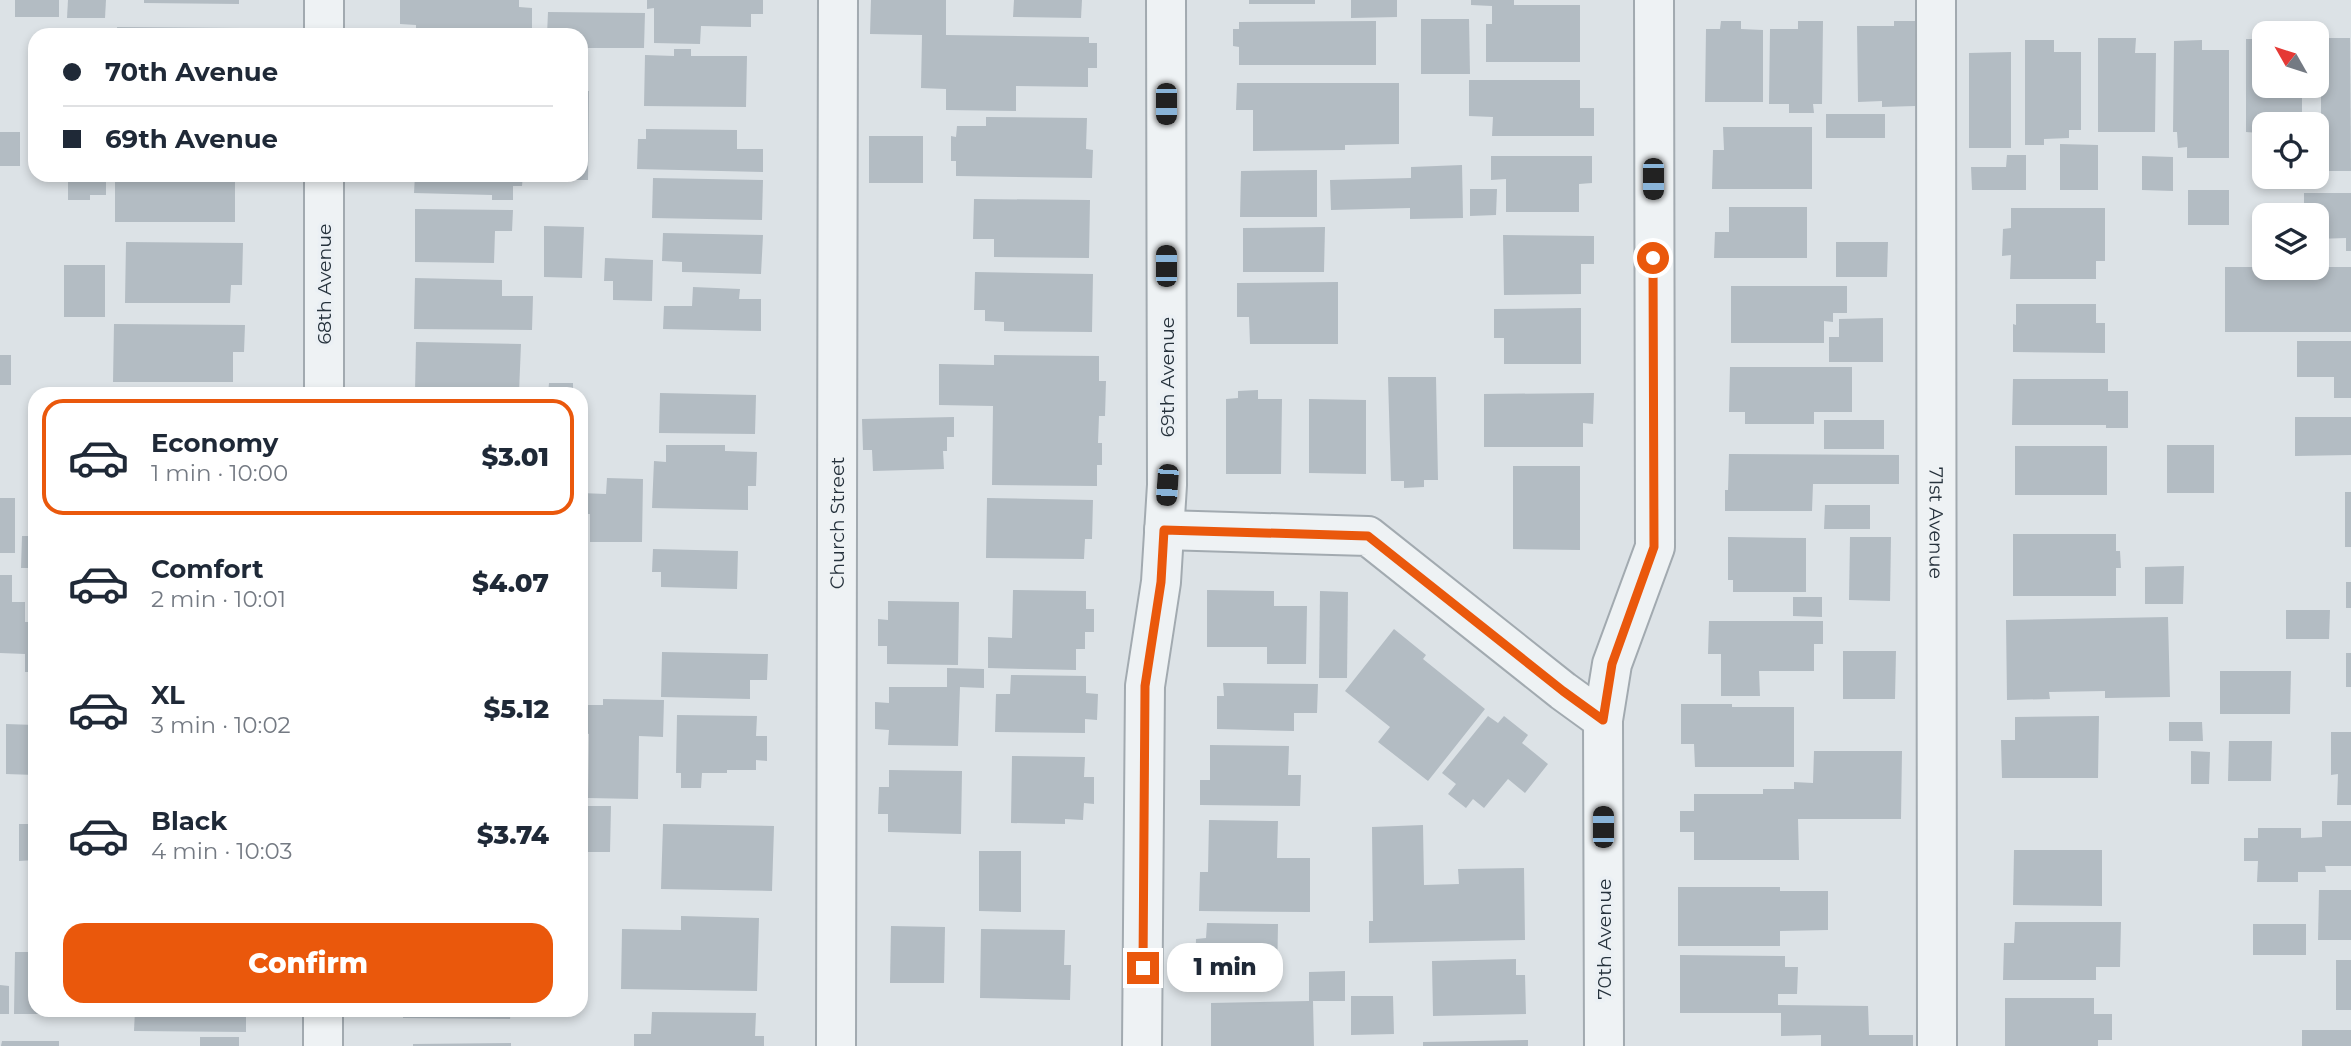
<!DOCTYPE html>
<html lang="en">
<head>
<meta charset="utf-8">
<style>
  body { margin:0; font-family:Montserrat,sans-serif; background:#f6f6f7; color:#1f2937; height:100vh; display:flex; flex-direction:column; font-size:26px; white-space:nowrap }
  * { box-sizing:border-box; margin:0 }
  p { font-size:23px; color:#747a83 }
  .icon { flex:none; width:38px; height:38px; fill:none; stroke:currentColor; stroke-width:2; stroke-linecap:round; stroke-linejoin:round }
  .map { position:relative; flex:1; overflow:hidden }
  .drawer { position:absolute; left:28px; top:387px; width:560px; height:630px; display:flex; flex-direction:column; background:#fff; border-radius:21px; box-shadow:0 4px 10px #0003 }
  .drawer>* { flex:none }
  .banner { position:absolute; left:28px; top:28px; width:560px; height:154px; border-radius:21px; box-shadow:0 4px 10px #0003; display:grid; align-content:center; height:154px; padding:0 35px; background:#fff }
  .needle { width:46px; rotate:309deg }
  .buttons { position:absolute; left:2252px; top:21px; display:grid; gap:14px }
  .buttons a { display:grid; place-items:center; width:77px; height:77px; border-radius:14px; background:#fff; box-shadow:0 4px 10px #0003; font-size:35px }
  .end { position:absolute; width:32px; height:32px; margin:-16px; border:9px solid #ea580c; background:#fff; box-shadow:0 0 0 4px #fff }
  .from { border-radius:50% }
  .bubble { position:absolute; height:49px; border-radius:21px; background:#fff; box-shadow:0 4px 10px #0003; font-size:23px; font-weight:800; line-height:49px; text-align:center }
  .car { position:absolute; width:21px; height:42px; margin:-21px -10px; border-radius:9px; box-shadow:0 0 5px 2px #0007; background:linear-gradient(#222 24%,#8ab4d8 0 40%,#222 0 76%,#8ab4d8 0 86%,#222 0) }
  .banner b { display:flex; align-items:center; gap:24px; height:66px; font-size:26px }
  .banner b+b { border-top:2px solid #e0e1e3 }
  .banner i { width:18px; height:18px; background:#1f2937 }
  ul { padding:12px 0 0; list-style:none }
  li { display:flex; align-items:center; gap:21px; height:116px; margin:0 14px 10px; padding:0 21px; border:4px solid transparent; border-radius:21px }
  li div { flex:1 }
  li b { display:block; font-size:26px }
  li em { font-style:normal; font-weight:800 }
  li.selected { border-color:#ea580c }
  li>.icon { width:63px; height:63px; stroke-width:1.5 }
  .button { display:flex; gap:14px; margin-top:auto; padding:14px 35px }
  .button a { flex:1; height:80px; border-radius:21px; background:#ea580c; color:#fff; font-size:28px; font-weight:800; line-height:80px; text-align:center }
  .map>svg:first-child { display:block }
  .building { fill:#b3bcc3 }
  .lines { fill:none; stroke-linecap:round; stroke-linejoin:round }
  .minor-casing { stroke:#a2aab0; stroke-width:42 }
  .minor { stroke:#eef2f4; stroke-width:38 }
  .route { stroke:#ea580c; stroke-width:9 }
  .labels { text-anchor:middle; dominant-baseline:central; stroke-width:7; stroke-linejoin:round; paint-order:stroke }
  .street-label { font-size:19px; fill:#26323c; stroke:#ebf0f4 }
</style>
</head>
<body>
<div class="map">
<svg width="2351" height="1046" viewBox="0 0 2351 1046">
  <rect width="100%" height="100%" fill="#dce2e6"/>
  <g class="building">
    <rect x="15" y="0" width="44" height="17"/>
    <polygon points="68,0 106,0 105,18 67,18"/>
    <polygon points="144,0 239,0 239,4 144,3"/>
    <polygon points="400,0 519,0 519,7 532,8 532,35 416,35 416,25 400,24"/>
    <polygon points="647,0 763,0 763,14 751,14 751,27 701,26 700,44 654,43 654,8 647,9"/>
    <polygon points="871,0 946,0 946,35 1089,37 1089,43 1097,43 1097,68 1088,68 1088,87 1016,86 1016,111 946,110 946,89 921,88 922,35 870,34"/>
    <polygon points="1014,0 1082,0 1081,18 1013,17"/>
    <rect x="1249" y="0" width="66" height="4"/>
    <polygon points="1351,0 1397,0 1397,17 1351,18"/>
    <polygon points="1471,0 1514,0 1514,5 1580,5 1580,62 1486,62 1486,24 1492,24 1492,6 1471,5"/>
    <polygon points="548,12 645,13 644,48 588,48 588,76 581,76 581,35 547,35"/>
    <polygon points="1421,19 1469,19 1470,74 1421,74"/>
    <polygon points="1376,21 1376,65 1239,65 1239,47 1233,46 1233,29 1239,29 1239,22"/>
    <polygon points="1721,21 1741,21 1741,29 1763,30 1763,102 1705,102 1706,29 1720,29"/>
    <polygon points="1798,21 1823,21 1822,104 1813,104 1814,113 1789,113 1789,104 1769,104 1770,29 1798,29"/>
    <polygon points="1894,21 1916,21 1915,106 1882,107 1882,101 1858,102 1857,26 1894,26"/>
    <polygon points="117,27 240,28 239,35 118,35"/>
    <polygon points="2098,38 2136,38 2135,53 2156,53 2155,132 2098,132"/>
    <polygon points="2321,38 2350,38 2351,171 2321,171"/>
    <polygon points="2246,39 2264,39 2264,86 2302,86 2302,124 2264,124 2264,150 2259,150 2259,133 2246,132"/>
    <polygon points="2025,40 2054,40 2054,52 2081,52 2081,130 2069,130 2069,138 2044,139 2044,145 2025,145"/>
    <polygon points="2202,40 2202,50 2229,50 2229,158 2187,158 2187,147 2178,148 2177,132 2173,132 2174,41"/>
    <polygon points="674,49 691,49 691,56 747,56 746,107 644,106 645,55 674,56"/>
    <polygon points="2011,52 2011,148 1969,148 1969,53"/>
    <polygon points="1469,80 1580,80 1580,108 1594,108 1594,136 1492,136 1493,117 1469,116"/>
    <polygon points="1237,83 1399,83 1399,144 1345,145 1345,150 1253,151 1253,110 1236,110"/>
    <polygon points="581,91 589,91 588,180 548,180 548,175 581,175"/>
    <rect x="1826" y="114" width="59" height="24"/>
    <polygon points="986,117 1087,118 1086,149 1093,150 1092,178 956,176 956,161 951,161 951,136 956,137 957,126 986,126"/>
    <polygon points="1723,127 1812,127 1812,189 1712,189 1713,150 1724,150"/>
    <polygon points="646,129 737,130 737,149 763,149 763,172 637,169 638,139 646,139"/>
    <rect x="0" y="132" width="20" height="34"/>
    <rect x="869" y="136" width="54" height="47"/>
    <polygon points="2060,144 2098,145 2098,190 2060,190"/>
    <polygon points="2007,155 2026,155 2026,190 1972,190 1971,167 2006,167"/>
    <polygon points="1491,156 1592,156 1592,183 1579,184 1579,212 1506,212 1506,179 1491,180"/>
    <polygon points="2142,156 2173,157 2173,191 2142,190"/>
    <polygon points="1462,165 1463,218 1410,219 1410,208 1331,210 1330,180 1411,178 1411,167"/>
    <polygon points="1317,170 1317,217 1240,217 1241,171"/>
    <polygon points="68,175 106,175 106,195 90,195 90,200 68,200"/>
    <rect x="115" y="175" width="120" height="47"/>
    <polygon points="415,175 523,175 522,186 513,186 513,200 492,200 492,195 414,193"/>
    <polygon points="653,178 763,180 762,220 652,218"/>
    <polygon points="1470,189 1497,189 1496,215 1470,216"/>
    <rect x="2188" y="190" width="41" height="35"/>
    <polygon points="2304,193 2351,193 2351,251 2346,251 2346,238 2317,239 2317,215 2304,215"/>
    <polygon points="974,199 1090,200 1089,258 994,257 994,239 973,239"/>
    <polygon points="1729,207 1807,207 1807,258 1714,258 1715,232 1729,232"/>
    <polygon points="2011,208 2105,208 2105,261 2096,261 2096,279 2010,279 2011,255 2002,256 2003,229 2011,228"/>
    <polygon points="415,209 513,210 512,231 495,231 494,263 415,262"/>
    <polygon points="544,226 584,227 582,278 544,277"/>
    <polygon points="1325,227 1324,272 1243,272 1243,228"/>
    <polygon points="663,233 763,235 761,274 682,272 682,262 662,261"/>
    <polygon points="1503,235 1594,236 1594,264 1581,264 1581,294 1504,295"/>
    <polygon points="126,242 243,243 242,285 231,285 230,303 125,303"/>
    <polygon points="1836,242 1888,242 1887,277 1836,277"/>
    <polygon points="605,258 653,260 652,301 613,300 613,281 604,281"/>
    <rect x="64" y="265" width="41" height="52"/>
    <rect x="2225" y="267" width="126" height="65"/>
    <polygon points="975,272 1093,274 1092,332 1004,331 1004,322 985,321 985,310 974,310"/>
    <polygon points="415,278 502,280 502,296 533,296 532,330 414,329"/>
    <polygon points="1338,282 1338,344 1250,344 1249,317 1237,317 1237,283"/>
    <polygon points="1731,286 1847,286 1847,313 1833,313 1833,322 1824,321 1824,343 1731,343"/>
    <polygon points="693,287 740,289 739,299 761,299 761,331 663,329 664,306 692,306"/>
    <polygon points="2016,304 2096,304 2096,323 2105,323 2105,353 2013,352 2013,324 2016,325"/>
    <polygon points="1581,308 1581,364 1504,364 1504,338 1494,338 1494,309"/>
    <polygon points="1883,318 1883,362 1829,362 1829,337 1839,337 1839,319"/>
    <polygon points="114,324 245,325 244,352 233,352 233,382 113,382"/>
    <polygon points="2297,341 2351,341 2351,398 2334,398 2334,377 2297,377"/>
    <polygon points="416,342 521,344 519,393 415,391"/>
    <rect x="0" y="355" width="11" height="30"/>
    <polygon points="994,355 1099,356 1099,381 1106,381 1105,416 1099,416 1098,443 1102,443 1102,465 1097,465 1097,486 992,485 993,406 939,405 939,364 994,365"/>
    <polygon points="1730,367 1852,367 1852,412 1814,412 1814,424 1745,424 1745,412 1729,412"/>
    <polygon points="1388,377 1436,377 1438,480 1424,480 1424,487 1404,488 1404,481 1391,481"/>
    <polygon points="2013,379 2108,379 2108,391 2128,391 2128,428 2106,428 2106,425 2012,425"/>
    <polygon points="549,383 573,383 573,394 548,394"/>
    <polygon points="1258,390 1258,399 1282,399 1281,474 1226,474 1226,399 1238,398 1238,391"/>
    <polygon points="660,393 756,395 755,434 659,433"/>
    <polygon points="1594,393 1593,424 1583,423 1583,447 1484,447 1484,394"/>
    <polygon points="1309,399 1366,400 1366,474 1309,473"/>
    <polygon points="954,417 954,437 947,437 947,451 943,451 944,469 873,471 872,450 863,450 862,419"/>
    <polygon points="2295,417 2351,417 2351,455 2295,456"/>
    <rect x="1824" y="420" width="60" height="29"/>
    <polygon points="666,445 725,445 725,451 757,452 756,486 748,486 748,510 652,508 654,461 666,462"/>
    <rect x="2167" y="445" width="47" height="48"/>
    <rect x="2015" y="446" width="92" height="49"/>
    <polygon points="1729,454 1899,455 1899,484 1813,484 1812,511 1725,511 1725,490 1728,490"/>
    <polygon points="1513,466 1580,466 1580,550 1513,549"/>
    <polygon points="607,478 643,479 642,542 590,542 590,514 581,514 581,493 606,494"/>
    <rect x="2345" y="492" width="6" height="55"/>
    <rect x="0" y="498" width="15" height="55"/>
    <polygon points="987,498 1093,500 1092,539 1085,539 1084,559 986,558"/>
    <polygon points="1825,505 1870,505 1870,529 1824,529"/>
    <polygon points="2013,534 2116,534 2116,551 2120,551 2121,568 2116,568 2116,596 2013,596"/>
    <polygon points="22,536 35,536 35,568 21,568"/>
    <polygon points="1728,537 1806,538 1806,592 1733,592 1733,580 1728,580"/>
    <polygon points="1850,537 1891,537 1890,601 1849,600"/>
    <polygon points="653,549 738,551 737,589 661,587 661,572 652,572"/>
    <polygon points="2184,566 2183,604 2145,604 2145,567"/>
    <polygon points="0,575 12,575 12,602 25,602 25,622 35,622 35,672 25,672 25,654 0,653"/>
    <rect x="2346" y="582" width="5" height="26"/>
    <polygon points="581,586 584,586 583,617 581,617"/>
    <polygon points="1013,590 1086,591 1086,609 1094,609 1094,632 1085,632 1085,649 1076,649 1076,670 988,668 988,637 1012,638"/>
    <polygon points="1207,590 1274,591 1274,606 1307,606 1306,664 1267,664 1267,647 1207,647"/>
    <polygon points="1320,591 1348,592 1347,678 1319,678"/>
    <polygon points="1793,597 1822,597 1822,617 1793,616"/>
    <polygon points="888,601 959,602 958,665 887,664 887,646 878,646 878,619 888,620"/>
    <polygon points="2286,610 2330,610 2329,639 2286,639"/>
    <polygon points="2168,617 2170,697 2105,698 2105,691 2049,692 2050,699 2007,700 2006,620"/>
    <polygon points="1709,621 1823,621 1823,644 1814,644 1814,671 1759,671 1760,696 1721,696 1721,654 1708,654"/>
    <polygon points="1394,629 1426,655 1423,659 1485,709 1428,781 1378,742 1390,727 1345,691"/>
    <polygon points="1843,651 1896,651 1895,699 1843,699"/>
    <polygon points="662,652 768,654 767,680 750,680 750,699 661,697"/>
    <rect x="2346" y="653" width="5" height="34"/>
    <polygon points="947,668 984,669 984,688 960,687 958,746 888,745 889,730 875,729 875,702 889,703 889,687 947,687"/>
    <polygon points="2220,671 2291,671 2290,714 2220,714"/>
    <polygon points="1011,675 1086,676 1086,693 1098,694 1097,720 1085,719 1085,733 995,732 996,694 1010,694"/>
    <polygon points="1223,683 1318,684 1317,713 1294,713 1294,731 1217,729 1217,696 1224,696"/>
    <polygon points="603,699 664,700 663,737 639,736 638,799 588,798 589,734 585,733 586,705 603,705"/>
    <polygon points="1681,704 1732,704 1732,707 1794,707 1794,767 1695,767 1694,744 1681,744"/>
    <polygon points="677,715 757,716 756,736 767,736 767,761 756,760 756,770 727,770 727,773 702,773 701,788 681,788 681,773 676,773"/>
    <polygon points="1488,716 1498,723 1504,716 1528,735 1522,743 1548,764 1525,793 1508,779 1484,808 1473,799 1466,808 1448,794 1456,784 1442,773"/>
    <polygon points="2099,716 2098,778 2002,778 2001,740 2015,740 2015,717"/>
    <polygon points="2169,722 2202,722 2203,741 2169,741"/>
    <polygon points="6,724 35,725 35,775 6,774"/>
    <polygon points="2331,732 2351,732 2351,805 2337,805 2338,774 2331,775"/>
    <polygon points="2229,741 2272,741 2271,781 2228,781"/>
    <polygon points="1210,745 1289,746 1288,775 1301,775 1300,806 1200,805 1200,780 1210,780"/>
    <polygon points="1814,751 1902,751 1901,819 1798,819 1799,860 1694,860 1694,832 1680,832 1680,811 1694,811 1694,794 1763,794 1763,789 1794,789 1794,782 1813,783"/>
    <polygon points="2191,751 2210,752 2209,784 2191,784"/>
    <polygon points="1012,756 1085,757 1084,777 1094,777 1094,804 1084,803 1083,820 1065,819 1065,824 1011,823"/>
    <polygon points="889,770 962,771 961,834 888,832 888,814 878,814 879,787 889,787"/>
    <polygon points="586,806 611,806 610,852 586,852"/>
    <polygon points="1209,820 1278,821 1277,858 1310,858 1310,912 1199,911 1200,872 1208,872"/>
    <polygon points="2322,821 2351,821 2351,866 2325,866 2326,872 2298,872 2298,882 2257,882 2258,861 2244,861 2244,838 2258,838 2258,828 2301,828 2301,838 2322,837"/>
    <polygon points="19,824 35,824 35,860 19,861"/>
    <polygon points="663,824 774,826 772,891 661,889"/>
    <polygon points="1423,825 1424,885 1459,884 1458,869 1524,868 1525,940 1369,943 1369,921 1373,921 1372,827"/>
    <polygon points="2014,850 2102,850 2102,906 2013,905"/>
    <polygon points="979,851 1021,851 1021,912 979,911"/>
    <polygon points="1678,887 1780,887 1780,891 1828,891 1828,930 1780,931 1780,946 1678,946"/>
    <polygon points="2319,890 2351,890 2351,940 2318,940"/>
    <polygon points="681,916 759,918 757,991 621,989 622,929 681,930"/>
    <polygon points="2015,922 2121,922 2120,967 2096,967 2096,980 2003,980 2004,943 2014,943"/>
    <polygon points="1207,923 1278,924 1277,982 1195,981 1196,939 1206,938"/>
    <rect x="2253" y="924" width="53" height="31"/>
    <polygon points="891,926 945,927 944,983 890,983"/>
    <polygon points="981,929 1065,930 1064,965 1071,965 1070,1000 980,998"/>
    <polygon points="15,952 35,952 35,1010 62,1010 62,1014 14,1014"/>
    <polygon points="1680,955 1785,956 1785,967 1798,967 1797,994 1778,994 1778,1005 1868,1006 1869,1035 1913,1035 1913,1046 1821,1046 1821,1035 1781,1036 1781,1013 1680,1013"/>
    <polygon points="1516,959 1516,975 1525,975 1526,1014 1433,1016 1432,961"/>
    <rect x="2336" y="960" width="15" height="50"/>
    <polygon points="1345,971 1345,1001 1313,1001 1314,1046 1211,1046 1211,1003 1309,1001 1309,972"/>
    <polygon points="0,985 9,986 9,1014 0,1014"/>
    <polygon points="1351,996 1393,996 1394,1034 1351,1035"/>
    <polygon points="2005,998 2094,998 2094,1014 2112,1014 2112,1040 2098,1040 2098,1046 2005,1046"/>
    <polygon points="135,1010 246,1010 246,1032 134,1031"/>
    <polygon points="403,1010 511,1010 510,1019 403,1018"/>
    <polygon points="652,1012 756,1013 755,1036 764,1036 764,1046 634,1046 634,1034 651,1034"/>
    <rect x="2302" y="1030" width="49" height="16"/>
    <rect x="200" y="1037" width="39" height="9"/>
    <polygon points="1528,1040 1528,1046 1423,1046 1423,1042"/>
    <polygon points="2,1041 59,1041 59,1046 1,1046"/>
    <polygon points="511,1043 511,1046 413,1046 413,1044"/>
  </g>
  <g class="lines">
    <defs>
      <g id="minor">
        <path id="s1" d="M1936,0L1937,1046"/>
        <polyline points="324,35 324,0"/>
        <polyline points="324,394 324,175"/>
        <polyline points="1164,530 1368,536 1563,691 1603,720"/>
        <polyline points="323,1046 323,1010"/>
        <path id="s2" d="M836,1046L838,0"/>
        <polyline points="1142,1046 1145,686 1161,582 1167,485 1166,0"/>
        <polyline points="1604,1046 1603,720 1612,664 1655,547 1654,0"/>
      </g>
    </defs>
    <use href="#minor" class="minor-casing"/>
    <use href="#minor" class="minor"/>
  </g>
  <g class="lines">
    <polyline class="route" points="1143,968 1145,686 1161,582 1164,530 1368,536 1563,691 1603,720 1612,664 1654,547 1653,258"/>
  </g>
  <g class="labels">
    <g class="street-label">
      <text transform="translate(324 284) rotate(-90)">68th Avenue</text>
      <text transform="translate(1167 377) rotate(-90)">69th Avenue</text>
      <text stroke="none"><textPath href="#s2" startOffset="523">Church Street</textPath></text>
      <text stroke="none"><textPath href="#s1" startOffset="523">71st Avenue</textPath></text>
      <text transform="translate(1604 939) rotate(-90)">70th Avenue</text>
    </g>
  </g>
</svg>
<div class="buttons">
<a><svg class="needle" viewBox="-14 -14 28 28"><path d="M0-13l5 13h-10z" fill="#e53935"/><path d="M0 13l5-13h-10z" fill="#747a83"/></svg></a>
<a><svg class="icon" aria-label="locate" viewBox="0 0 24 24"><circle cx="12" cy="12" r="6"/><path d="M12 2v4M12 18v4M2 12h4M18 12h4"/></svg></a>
<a><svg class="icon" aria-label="layers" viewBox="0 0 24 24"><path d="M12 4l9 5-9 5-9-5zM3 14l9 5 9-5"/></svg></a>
</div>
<i class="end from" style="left:1653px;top:258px"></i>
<i class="end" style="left:1143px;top:968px"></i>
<div class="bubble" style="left:1167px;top:943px;width:116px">1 min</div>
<i class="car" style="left:1166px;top:104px;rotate:180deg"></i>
<i class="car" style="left:1653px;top:179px;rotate:180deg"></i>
<i class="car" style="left:1166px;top:266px;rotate:0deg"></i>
<i class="car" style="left:1167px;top:485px;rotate:184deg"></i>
<i class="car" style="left:1603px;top:827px;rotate:0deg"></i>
<div class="banner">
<b><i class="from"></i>70th Avenue</b>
<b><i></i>69th Avenue</b>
</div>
<section class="drawer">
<ul>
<li class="selected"><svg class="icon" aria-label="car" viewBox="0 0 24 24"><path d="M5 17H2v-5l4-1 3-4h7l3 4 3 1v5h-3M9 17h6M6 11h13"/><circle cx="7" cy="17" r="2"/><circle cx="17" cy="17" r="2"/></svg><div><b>Economy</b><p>1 min · 10:00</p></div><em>$3.01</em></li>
<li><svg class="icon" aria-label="car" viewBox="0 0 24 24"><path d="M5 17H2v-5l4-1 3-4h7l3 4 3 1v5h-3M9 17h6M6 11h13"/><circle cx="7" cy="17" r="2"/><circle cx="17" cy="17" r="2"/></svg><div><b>Comfort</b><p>2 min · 10:01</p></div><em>$4.07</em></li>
<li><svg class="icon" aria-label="car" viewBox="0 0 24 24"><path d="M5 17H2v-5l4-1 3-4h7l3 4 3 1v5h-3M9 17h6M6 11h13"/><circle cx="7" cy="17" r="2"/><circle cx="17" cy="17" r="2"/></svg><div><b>XL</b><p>3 min · 10:02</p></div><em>$5.12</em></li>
<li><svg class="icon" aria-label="car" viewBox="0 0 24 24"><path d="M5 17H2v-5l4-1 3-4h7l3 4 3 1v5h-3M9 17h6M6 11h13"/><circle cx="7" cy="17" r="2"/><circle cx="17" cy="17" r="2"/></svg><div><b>Black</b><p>4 min · 10:03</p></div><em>$3.74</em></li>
</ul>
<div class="button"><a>Confirm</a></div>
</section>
</div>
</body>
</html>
